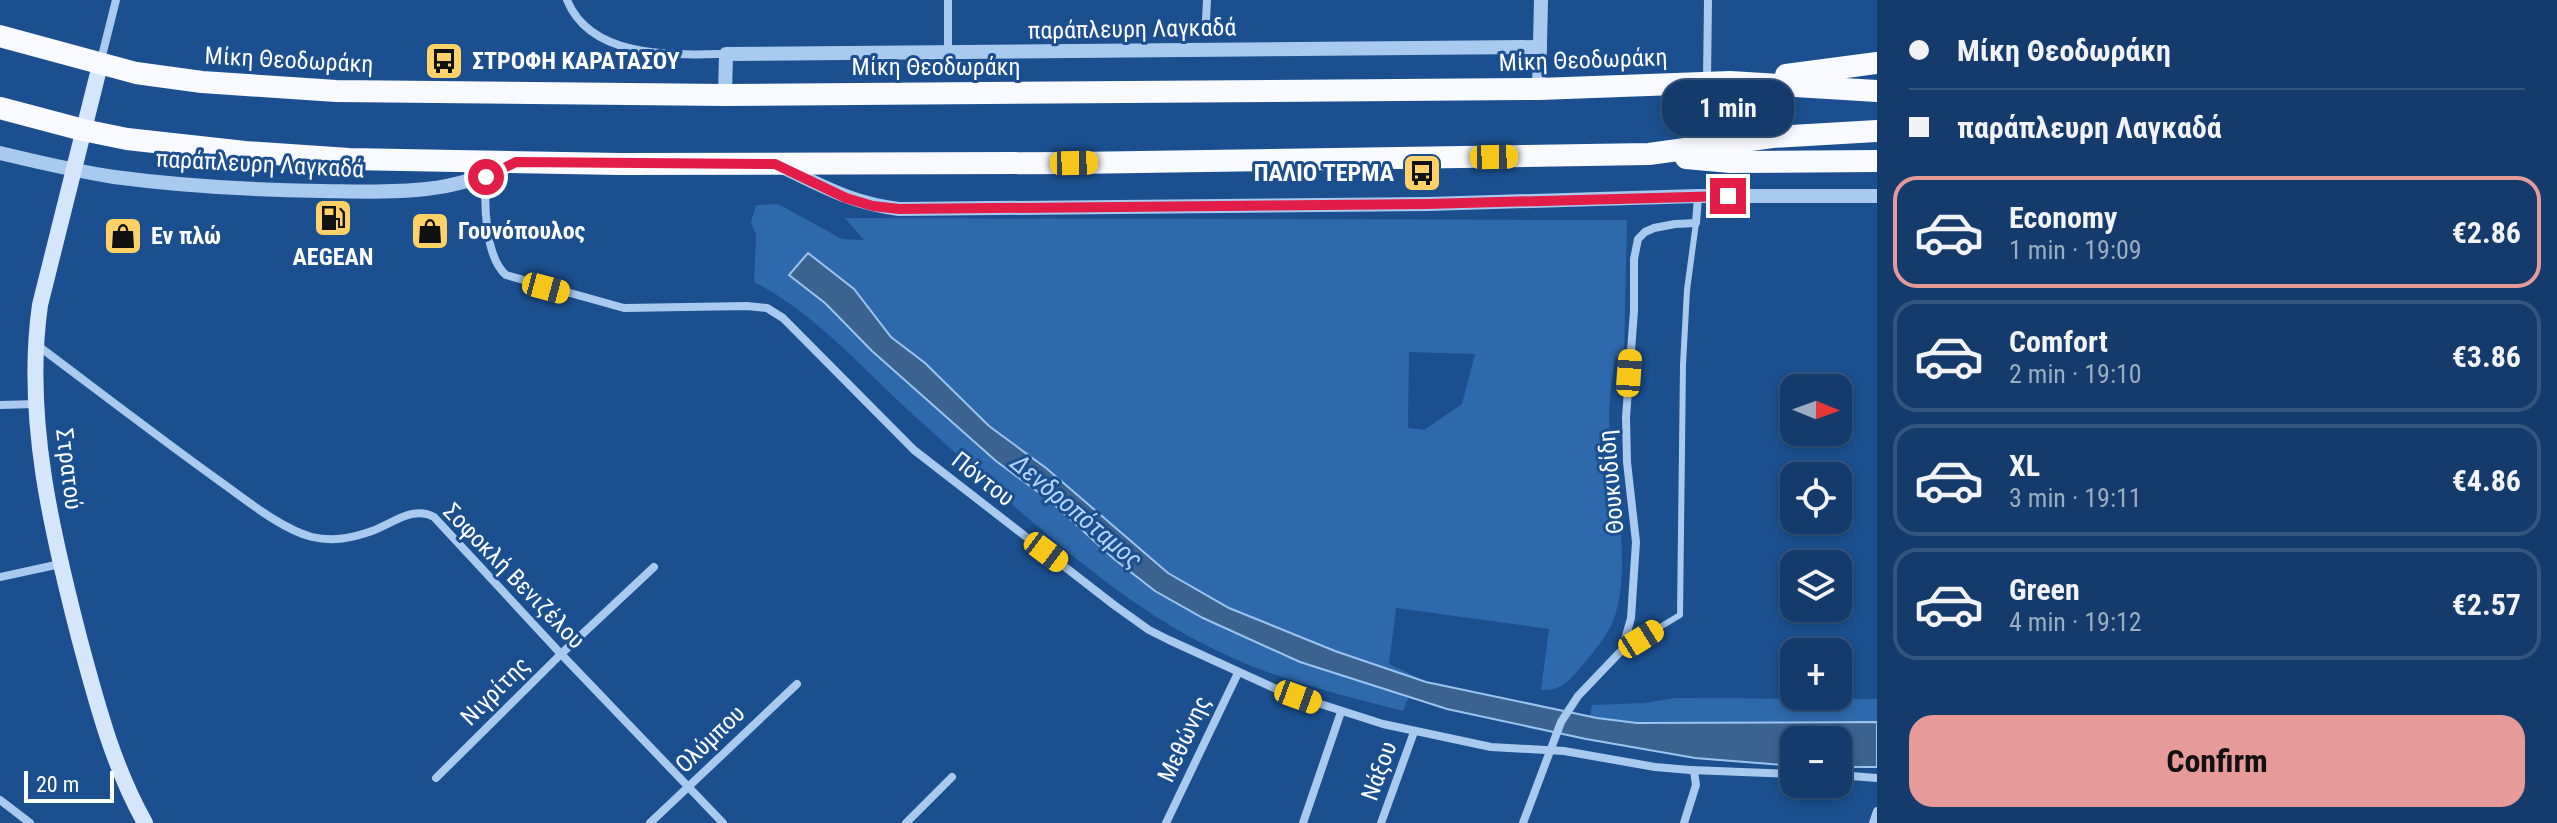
<!DOCTYPE html>
<html lang="en">
<head>
<meta charset="utf-8">
<style>
  body { margin:0; font-family:"Roboto Condensed",sans-serif; background:#1d4271; color:#f1f3f6; height:100vh; display:flex; flex-direction:column; font-size:30px; white-space:nowrap }
  * { box-sizing:border-box; margin:0 }
  p { font-size:26px; color:#9dadc1 }
  .icon { flex:none; width:44px; height:44px; fill:none; stroke:currentColor; stroke-width:2; stroke-linecap:round; stroke-linejoin:round }
  .map { position:relative; flex:1; overflow:hidden }
  .details { display:flex; flex-direction:column; background:#143b6b; width:680px }
  .details>* { flex:none }
  .hud { display:grid; align-content:center; height:176px; padding:0 32px; background:#143b6b }
  .needle { width:52px; rotate:91deg }
  .buttons { position:absolute; left:1780px; top:374px; display:grid; gap:16px }
  .buttons a { display:grid; place-items:center; width:72px; height:72px; border-radius:16px; background:#143b6b; box-shadow:0 4px 12px #0003,0 0 0 2px #33557e; font-size:40px }
  .scale { position:absolute; left:24px; bottom:20px; width:90px; box-sizing:border-box; padding-left:8px; border:4px solid #fff; border-top:0; font-size:22px; line-height:28px; white-space:nowrap; color:#fff; -webkit-text-stroke:6px #1b4f8f; paint-order:stroke }
  .end { position:absolute; width:36px; height:36px; margin:-18px; border:10px solid #e11d48; background:#fff; box-shadow:0 0 0 4px #fff }
  .from { border-radius:50% }
  .bubble { position:absolute; height:56px; border-radius:24px; background:#143b6b; box-shadow:0 4px 12px #0003,0 0 0 2px #33557e; font-size:26px; font-weight:700; line-height:56px; text-align:center }
  .car { position:absolute; width:24px; height:48px; margin:-24px -12px; border-radius:10px; box-shadow:0 0 6px 2px #0007; background:linear-gradient(#f5c518 24%,#345 0 40%,#f5c518 0 76%,#345 0 86%,#f5c518 0) }
  .hud b { display:flex; align-items:center; gap:28px; height:76px; font-size:30px }
  .hud b+b { border-top:2px solid #33557e }
  .hud i { width:20px; height:20px; background:#f1f3f6 }
  ul { padding:0; list-style:none }
  li { display:flex; align-items:center; gap:24px; height:112px; margin:0 16px 12px; padding:0 16px; border:4px solid #33557e; border-radius:24px }
  li div { flex:1 }
  li b { display:block; font-size:30px }
  li em { font-style:normal; font-weight:700 }
  li.selected { border-color:#e69b98 }
  li>.icon { width:72px; height:72px; stroke-width:1.5 }
  .button { display:flex; gap:16px; margin-top:auto; padding:16px 32px }
  .button a { flex:1; height:92px; border-radius:24px; background:#e69b98; color:#111; font-size:32px; font-weight:700; line-height:92px; text-align:center }
  main { display:flex; flex:1; min-height:0 }
  .map>svg:first-child { display:block }
  .green { fill:#2e69ad; fill-rule:evenodd }
  .water { fill:#3c6290; stroke:#9cc4f0; stroke-width:2 }
  .lines { fill:none; stroke-linecap:round; stroke-linejoin:round }
  .service { stroke:#a9c9ee; stroke-width:6 }
  .minor { stroke:#a9c9ee; stroke-width:8 }
  .tertiary { stroke:#a9c9ee; stroke-width:14 }
  .secondary { stroke:#d6e6fa; stroke-width:16 }
  .trunk { stroke:#f8faff; stroke-width:22 }
  .route { stroke:#e11d48; stroke-width:10 }
  .labels { text-anchor:middle; dominant-baseline:central; stroke-width:6; stroke-linejoin:round; paint-order:stroke }
  .street-label { font-size:24px; fill:#fff; stroke:#1b4f8f }
  .poi-label { font-size:24px; font-weight:bold; fill:#fff; stroke:#1b4f8f; text-anchor:start }
  .water-label { font-size:26px; font-style:italic; fill:#b5d3f5; stroke:#1b4f8f }
</style>
</head>
<body>
<main>
<div class="map">
<svg width="1877" height="823" viewBox="0 0 1877 823">
  <rect width="100%" height="100%" fill="#1b4f8f"/>
  <g class="green">
    <path d="M778,204L842,239L864,240L845,218L1627,220L1624,358H1615C1612,378 1609,399 1609,420C1611,479 1633,558 1615,616C1609,635 1593,652 1581,667C1568,682 1561,691 1541,690L1549,629L1396,608L1389,664L1417,677L1403,711C1342,695 1281,681 1224,654C1112,603 1008,500 917,418C864,371 817,314 754,282L756,235L751,222L756,205ZM1409,352L1475,354L1462,404L1424,430L1408,428Z"/>
    <polygon points="1675,698 1877,699 1877,722 1637,723 1590,716 1592,705 1644,703"/>
  </g>
  <polygon class="water" points="808,253 854,289 891,337 925,363 989,426 1046,468 1168,573 1229,608 1335,651 1426,682 1597,718 1637,723 1877,722 1877,767 1838,767 1838,740 1794,740 1794,766 1695,758 1586,739 1447,709 1300,662 1203,618 1155,591 1114,559 1049,500 996,461 872,351 825,303 789,275"/>
  <g class="lines">
    <polyline class="service" points="1622,650 1680,615 1683,365 1687,290 1696,223"/>
    <g class="minor">
      <path d="M567,0C591,59 672,55 726,54"/>
      <polyline points="948,0 948,53"/>
      <polyline points="1206,20 1207,0"/>
      <polyline points="101,60 116,0"/>
      <polyline points="1707,79 1708,0"/>
      <path d="M486,177C484,203 485,257 506,275L624,308L747,306L767,308L783,318L914,450L1114,605L1149,630L1169,640L1283,692L1383,724L1491,747L1564,751L1655,767L1690,770L1694,771L1696,785L1684,823"/>
      <path d="M37,345C97,390 157,436 218,480C245,499 281,529 312,537C333,542 352,538 372,531C392,524 413,505 434,517L561,654L723,823"/>
      <polyline points="0,405 37,404"/>
      <polyline points="0,577 60,564"/>
      <polyline points="1691,770 1794,774"/>
      <polyline points="1838,775 1877,778"/>
      <polyline points="436,778 561,654 654,567"/>
      <polyline points="0,800 30,823"/>
      <polyline points="650,823 797,684"/>
      <polyline points="906,823 952,777"/>
      <polyline points="1166,823 1238,673"/>
      <polyline points="1303,823 1341,712"/>
      <polyline points="1381,823 1414,732"/>
      <polyline points="1523,823 1561,722 1578,696 1622,650 1631,618 1636,542 1627,462 1626,417 1634,311 1634,259 1638,239 1645,232 1654,228 1675,224 1696,223 1698,196"/>
      <polyline points="1873,823 1877,811"/>
    </g>
    <g class="tertiary">
      <polyline points="1539,89 1541,0"/>
      <polyline points="725,95 726,54 1540,47"/>
      <path d="M0,153C38,162 75,171 114,177C182,186 252,190 321,191C392,192 446,196 512,164"/>
      <path d="M782,167C825,187 851,203 899,209L1427,204L1698,196H1877"/>
    </g>
    <path class="secondary" d="M100,65L40,305C24,417 52,533 80,641C97,704 113,766 145,823"/>
    <g class="trunk">
      <polyline points="0,36 136,73 202,82 336,91 725,95 1539,89 1730,82 1877,91"/>
      <polyline points="1786,75 1877,63"/>
      <polyline points="0,108 83,130 127,139 245,152 349,159 620,164 1074,163 1649,154 1772,137 1877,131"/>
      <polyline points="1686,158 1731,162 1877,161"/>
    </g>
  </g>
  <g class="lines">
    <polyline class="route" points="486,177 516,162 775,164 846,198 873,206 899,209 1427,204 1728,196"/>
  </g>
  <defs>
    <symbol id="bus-square" viewBox="-11 -11 22 22"><rect x="-9" y="-9" width="18" height="18" rx="4" fill="#ffd166" stroke="#1b4f8f"/><path d="M-5-6H5V4H4V6H2V4H-2V6H-4V4H-5ZM-3.5-4V0h7V-4ZM-3.5 1.2v1.5H-2V1.2ZM2 1.2v1.5H3.5V1.2Z" fill="#111"/></symbol>
    <symbol id="fuel-square" viewBox="-11 -11 22 22"><rect x="-9" y="-9" width="18" height="18" rx="4" fill="#ffd166" stroke="#1b4f8f"/><path d="M-5.5-6h7V0h2V4h1.3V-2.5L3-4.5l.8-.8L6-3V5H2.5V1h-1V6h-7ZM-4.2-4.7v3.2H.2V-4.7Z" fill="#111"/></symbol>
    <symbol id="shop-square" viewBox="-11 -11 22 22"><rect x="-9" y="-9" width="18" height="18" rx="4" fill="#ffd166" stroke="#1b4f8f"/><path d="M-5-2.5h2.3a2.7 3.5 0 0 1 5.4 0H5L5.5 6h-11ZM-1.5-2.5h3a1.5 2.3 0 0 0-3 0Z" fill="#111"/></symbol>
  </defs>
  <g fill-rule="evenodd">
    <use href="#bus-square" x="422" y="39" width="44" height="44"/>
    <use href="#bus-square" x="1400" y="151" width="44" height="44"/>
    <use href="#fuel-square" x="311" y="196" width="44" height="44"/>
    <use href="#shop-square" x="408" y="209" width="44" height="44"/>
    <use href="#shop-square" x="101" y="214" width="44" height="44"/>
  </g>
  <g class="labels">
    <g class="street-label">
      <text transform="translate(1132 29) rotate(-1)">παράπλευρη Λαγκαδά</text>
      <text transform="translate(289 60) rotate(3)">Μίκη Θεοδωράκη</text>
      <text transform="translate(1583 60) rotate(-2)">Μίκη Θεοδωράκη</text>
      <text x="936" y="67">Μίκη Θεοδωράκη</text>
      <text transform="translate(260 164) rotate(3)">παράπλευρη Λαγκαδά</text>
      <text transform="translate(69 469) rotate(83)">Στρατού</text>
      <text transform="translate(983 479) rotate(38)">Πόντου</text>
      <text transform="translate(1611 482) rotate(-95)">Θουκυδίδη</text>
      <text transform="translate(514 576) rotate(46)">Σοφοκλή Βενιζέλου</text>
      <text transform="translate(495 691) rotate(-45)">Νιγρίτης</text>
      <text transform="translate(710 739) rotate(-44)">Ολύμπου</text>
      <text transform="translate(1184 739) rotate(-65)">Μεθώνης</text>
      <text transform="translate(1379 771) rotate(-70)">Νάξου</text>
    </g>
    <g class="poi-label">
      <text x="472" y="61">ΣΤΡΟΦΗ ΚΑΡΑΤΑΣΟΥ</text>
      <text x="1394" y="173" text-anchor="end">ΠΑΛΙΟ ΤΕΡΜΑ</text>
      <text x="458" y="231">Γουνόπουλος</text>
      <text x="151" y="236">Εν πλώ</text>
      <text x="333" y="257" text-anchor="middle">AEGEAN</text>
    </g>
    <g class="water-label">
      <text transform="translate(1077 511) rotate(40)">Δενδροπόταμος</text>
    </g>
  </g>
</svg>
<div class="buttons">
<a><svg class="needle" viewBox="-14 -14 28 28"><path d="M0-13l5 13h-10z" fill="#e53935"/><path d="M0 13l5-13h-10z" fill="#9dadc1"/></svg></a>
<a><svg class="icon" aria-label="locate" viewBox="0 0 24 24"><circle cx="12" cy="12" r="6"/><path d="M12 2v4M12 18v4M2 12h4M18 12h4"/></svg></a>
<a><svg class="icon" aria-label="layers" viewBox="0 0 24 24"><path d="M12 4l9 5-9 5-9-5zM3 14l9 5 9-5"/></svg></a>
<a>+</a>
<a>−</a>
</div>
<div class="scale">20 m</div>
<i class="end from" style="left:486px;top:177px"></i>
<i class="end" style="left:1728px;top:196px"></i>
<div class="bubble" style="left:1662px;top:80px;width:132px">1 min</div>
<i class="car" style="left:1494px;top:157px;rotate:89deg"></i>
<i class="car" style="left:1074px;top:163px;rotate:89deg"></i>
<i class="car" style="left:546px;top:288px;rotate:105deg"></i>
<i class="car" style="left:1629px;top:373px;rotate:4deg"></i>
<i class="car" style="left:1046px;top:552px;rotate:127deg"></i>
<i class="car" style="left:1641px;top:639px;rotate:58deg"></i>
<i class="car" style="left:1298px;top:697px;rotate:110deg"></i>
</div>
<section class="details">
<div class="hud">
<b><i class="from"></i>Μίκη Θεοδωράκη</b>
<b><i></i>παράπλευρη Λαγκαδά</b>
</div>
<ul>
<li class="selected"><svg class="icon" aria-label="car" viewBox="0 0 24 24"><path d="M5 17H2v-5l4-1 3-4h7l3 4 3 1v5h-3M9 17h6M6 11h13"/><circle cx="7" cy="17" r="2"/><circle cx="17" cy="17" r="2"/></svg><div><b>Economy</b><p>1 min · 19:09</p></div><em>€2.86</em></li>
<li><svg class="icon" aria-label="car" viewBox="0 0 24 24"><path d="M5 17H2v-5l4-1 3-4h7l3 4 3 1v5h-3M9 17h6M6 11h13"/><circle cx="7" cy="17" r="2"/><circle cx="17" cy="17" r="2"/></svg><div><b>Comfort</b><p>2 min · 19:10</p></div><em>€3.86</em></li>
<li><svg class="icon" aria-label="car" viewBox="0 0 24 24"><path d="M5 17H2v-5l4-1 3-4h7l3 4 3 1v5h-3M9 17h6M6 11h13"/><circle cx="7" cy="17" r="2"/><circle cx="17" cy="17" r="2"/></svg><div><b>XL</b><p>3 min · 19:11</p></div><em>€4.86</em></li>
<li><svg class="icon" aria-label="car" viewBox="0 0 24 24"><path d="M5 17H2v-5l4-1 3-4h7l3 4 3 1v5h-3M9 17h6M6 11h13"/><circle cx="7" cy="17" r="2"/><circle cx="17" cy="17" r="2"/></svg><div><b>Green</b><p>4 min · 19:12</p></div><em>€2.57</em></li>
</ul>
<div class="button"><a>Confirm</a></div>
</section>
</main>
</body>
</html>
